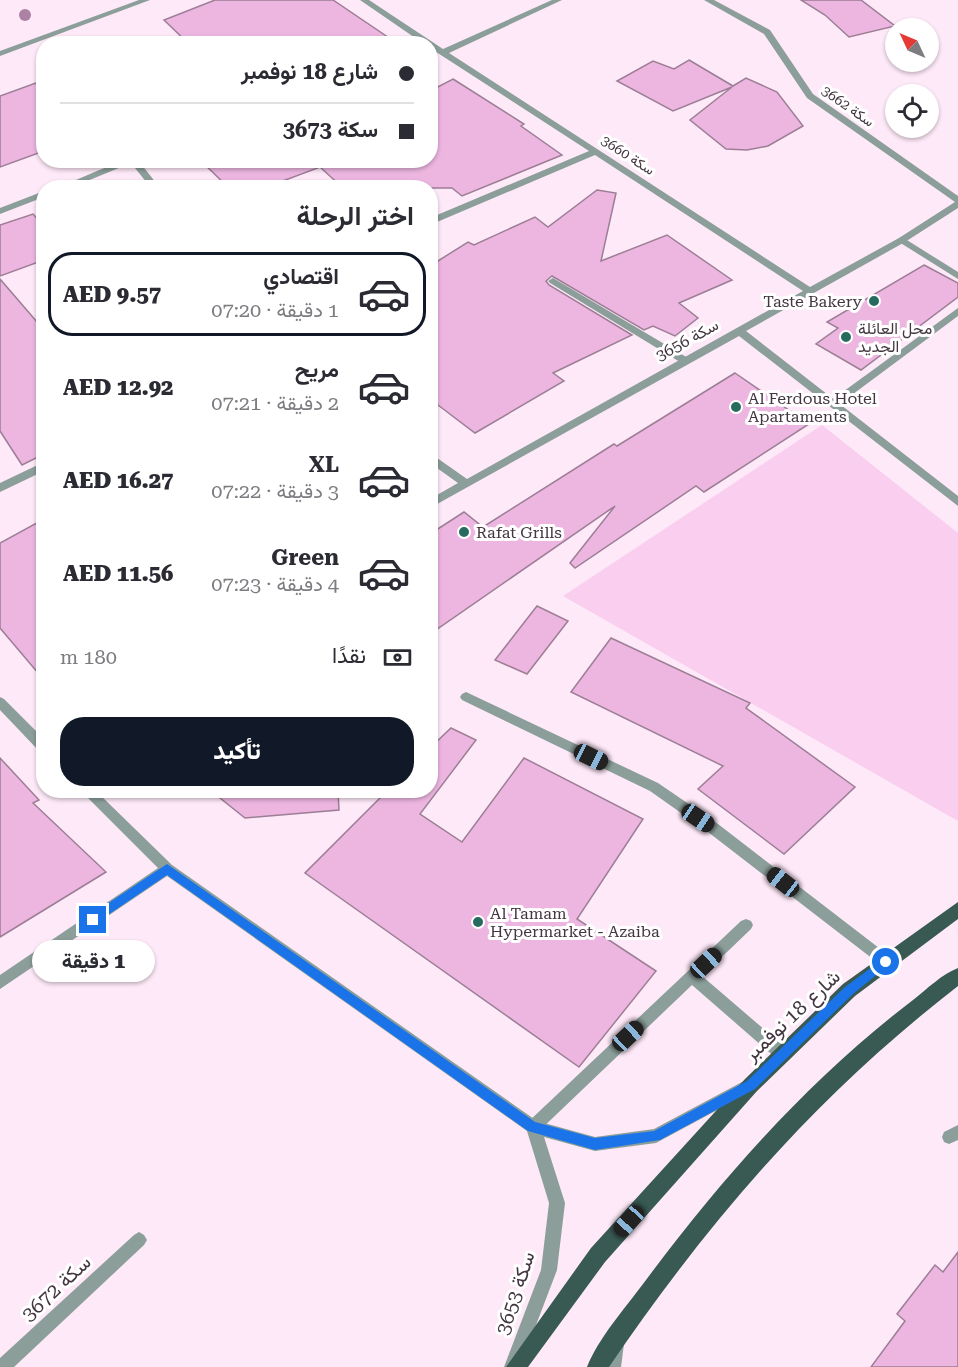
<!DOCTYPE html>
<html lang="ar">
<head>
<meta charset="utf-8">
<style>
  body { margin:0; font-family:"Roboto Serif",Vazirmatn,serif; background:#f7f7f7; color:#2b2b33; direction:rtl; height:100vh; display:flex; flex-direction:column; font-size:22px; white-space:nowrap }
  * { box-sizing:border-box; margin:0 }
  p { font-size:20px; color:#7c7c81 }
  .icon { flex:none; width:33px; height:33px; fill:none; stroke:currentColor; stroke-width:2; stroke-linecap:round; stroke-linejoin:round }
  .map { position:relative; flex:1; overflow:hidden; direction:ltr }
  .panel { position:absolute; left:36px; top:180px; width:402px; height:618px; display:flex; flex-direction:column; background:#fff; border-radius:24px; box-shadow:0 2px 4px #0004; direction:rtl }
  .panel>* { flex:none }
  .banner { position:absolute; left:36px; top:36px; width:402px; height:132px; border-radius:24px; box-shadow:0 2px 4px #0004; direction:rtl; display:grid; align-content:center; height:132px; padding:0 24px; background:#fff }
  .needle { width:39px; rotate:314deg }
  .fabs { position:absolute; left:885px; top:18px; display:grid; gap:12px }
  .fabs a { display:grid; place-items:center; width:54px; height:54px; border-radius:50%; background:#fff; box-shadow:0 2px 4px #0004; font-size:30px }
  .end { position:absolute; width:27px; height:27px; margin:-14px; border:8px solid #1a73e8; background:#fff; box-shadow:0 0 0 3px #fff }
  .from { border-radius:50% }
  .bubble { position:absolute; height:42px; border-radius:21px; background:#fff; box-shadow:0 2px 4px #0004; font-size:20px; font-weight:800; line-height:42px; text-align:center; direction:rtl }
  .car { position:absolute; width:18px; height:36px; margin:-18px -9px; border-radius:8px; box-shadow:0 0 4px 2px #0007; background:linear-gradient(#222 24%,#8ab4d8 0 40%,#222 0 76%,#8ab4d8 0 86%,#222 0) }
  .banner b { display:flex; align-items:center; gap:21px; height:57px; font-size:22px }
  .banner b+b { border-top:2px solid #e1e1e2 }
  .banner i { width:15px; height:15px; background:#2b2b33 }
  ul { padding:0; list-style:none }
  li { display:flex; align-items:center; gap:18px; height:84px; margin:0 12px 9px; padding:0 12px; border:3px solid transparent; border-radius:24px }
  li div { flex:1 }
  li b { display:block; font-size:22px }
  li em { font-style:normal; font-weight:800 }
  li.selected { border-color:#111827 }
  li>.icon { width:54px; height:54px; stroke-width:1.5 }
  h2 { padding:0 24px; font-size:27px; line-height:72px }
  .pay { display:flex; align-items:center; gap:15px; height:66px; padding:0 24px; font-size:22px }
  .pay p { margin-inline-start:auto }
  .button { display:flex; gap:12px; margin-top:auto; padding:12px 24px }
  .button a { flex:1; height:69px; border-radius:24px; background:#111827; color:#fff; font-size:24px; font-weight:800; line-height:69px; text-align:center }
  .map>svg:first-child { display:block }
  .green { fill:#f9ceef }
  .building { fill:#edb6e1; stroke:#9c7e95; stroke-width:1.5 }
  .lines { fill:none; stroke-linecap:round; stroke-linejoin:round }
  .service { fill:#8b9e99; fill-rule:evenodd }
  .minor { fill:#8b9e99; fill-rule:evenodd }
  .tertiary { fill:#8b9e99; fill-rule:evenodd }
  .primary { fill:#385a53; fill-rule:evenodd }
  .tree { fill:#ad81a4 }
  .route { fill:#1a73e8 }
  .poi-dot { fill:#266b5e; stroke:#fff; stroke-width:2 }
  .labels { text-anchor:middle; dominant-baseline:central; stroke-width:6; stroke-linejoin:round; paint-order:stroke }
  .far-street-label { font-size:14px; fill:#433640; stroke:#fff }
  .poi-label { font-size:16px; fill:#433640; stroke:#fff; text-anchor:start }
  .street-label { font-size:16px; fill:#433640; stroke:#fff }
  .near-street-label { font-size:20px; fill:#433640; stroke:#fff }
</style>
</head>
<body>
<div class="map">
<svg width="958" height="1367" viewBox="0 0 958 1367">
  <rect width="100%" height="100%" fill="#fee9f8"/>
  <polygon class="green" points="822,425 958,533 958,821 563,596"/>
  <g class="building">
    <polygon points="215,0 333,0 398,44 189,44 164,20"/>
    <polygon points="801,0 861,0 895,26 849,37 825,15"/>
    <polygon points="689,60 733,86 746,78 777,92 803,126 768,146 747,150 726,149 690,120 732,87 673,111 617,81 653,61 674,69"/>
    <polygon points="453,79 524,124 521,126 562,155 462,196 452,188 343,188 320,167 264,188 229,188 200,160 430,160 430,91"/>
    <polygon points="44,80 44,151 0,167 0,96"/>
    <polygon points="597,190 616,193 601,261 667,235 732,280 679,303 698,318 675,336 653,326 644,330 552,276 546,281 549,285 632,335 553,373 564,381 475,433 430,399 430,266 468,242 474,245 535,217 548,227"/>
    <polygon points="33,214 44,226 44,260 0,276 0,225"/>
    <polygon points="924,265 958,283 958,297 861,370 816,344 838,328 827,322"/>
    <polygon points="0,279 44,330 44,454 22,465 0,431"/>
    <polygon points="735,373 809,424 704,492 696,486 575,568 570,563 615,506 430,634 430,534 464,512 483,527 614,444 617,446"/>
    <polygon points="44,519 44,680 0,628 0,543"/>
    <polygon points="537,606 568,621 527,674 495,660"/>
    <polygon points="611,638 750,703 746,708 855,787 784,854 698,789 723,766 571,692"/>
    <polygon points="451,728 476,740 420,814 462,842 524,758 643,819 577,919 656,971 579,1067 305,873 388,790 430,790 430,748"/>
    <polygon points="0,758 39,800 33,803 106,872 0,937"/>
    <polygon points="210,790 338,790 339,810 245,818"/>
    <polygon points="958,1252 958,1367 871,1367 905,1321 897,1314 935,1265 943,1272"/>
  </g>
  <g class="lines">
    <g class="service">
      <polygon points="902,237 958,272 958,279 899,242 899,238"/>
      <polygon points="553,278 688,358 689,360 684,363 680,362 550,283 548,281"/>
      <polygon points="958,308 958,316 837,406 829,406 828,404 829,402"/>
      <polygon points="466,692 658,783 718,824 892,958 894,962 892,966 887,968 882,966 708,832 650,791 462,700 460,697 462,694"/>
      <polygon points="746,919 751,921 753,925 751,929 702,976 787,1049 789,1054 787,1059 782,1061 777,1059 692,985 538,1132 533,1134 528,1132 526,1127 528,1122 741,921"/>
      <polygon points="958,1125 958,1140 949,1144 944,1142 942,1137 944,1132"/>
    </g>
    <g class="minor">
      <polygon points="360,0 369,0 443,49 552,0 562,0 449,53 810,287 899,238 955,202 807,98 764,34 704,0 714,0 770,30 813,94 958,196 958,208 905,242 746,331 958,496 958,506 739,336 430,508 430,499 458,483 430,463 430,453 467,479 803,291 595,155 430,225 430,218 589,151 430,48 430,44 424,44"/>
      <polygon points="123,160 138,160 160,188 151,188 131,163 70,188 57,188"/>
      <polygon points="44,191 44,197 0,214 0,208"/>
      <polygon points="44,462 44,471 0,492 0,483"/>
      <polygon points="0,697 4,699 44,739 44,753 40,752 0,710"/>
      <polygon points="80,790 95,790 172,865 537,1121 595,1137 654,1129 742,1082 747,1084 749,1089 747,1094 656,1143 595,1151 544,1137 565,1203 557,1270 520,1367 504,1367 541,1270 549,1203 527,1131 167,876 0,989 0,975 158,868"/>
      <polygon points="139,1232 144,1235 147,1240 144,1245 14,1367 0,1367 0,1358 134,1235"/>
    </g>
    <g class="tertiary">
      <polygon points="139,0 150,0 0,56 0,51"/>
      <polygon points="616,1336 622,1338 624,1344 621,1367 605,1367 610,1338"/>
    </g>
    <g class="primary">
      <polygon points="958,902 958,919 855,996 757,1091 605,1262 528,1367 506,1367 591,1248 745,1079 843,984"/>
      <path d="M958,968V986C816,1096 710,1219 609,1367H587C598,1339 625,1308 643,1284C721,1179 809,1079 913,1000C927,989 942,974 958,968Z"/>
    </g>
  </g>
  <circle class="tree" cx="25" cy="15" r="6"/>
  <polygon class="route" points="167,864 535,1122 595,1138 654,1131 747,1081 845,987 883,959 890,959 892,962 853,994 755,1089 660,1140 595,1150 528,1131 167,875 96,923 89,923 89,916"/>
  <g class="poi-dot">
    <circle cx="874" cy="301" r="6"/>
    <circle cx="846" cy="337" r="6"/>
    <circle cx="736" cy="407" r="6"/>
    <circle cx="464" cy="532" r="6"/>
    <circle cx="478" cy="922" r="6"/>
  </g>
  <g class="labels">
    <g class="far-street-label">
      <text transform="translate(848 106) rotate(35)">سكة 3662</text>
      <text transform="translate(628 155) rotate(33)">سكة 3660</text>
    </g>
    <g class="poi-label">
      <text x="862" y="301" text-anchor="end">Taste Bakery</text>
      <text x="858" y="328">محل العائلة<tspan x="858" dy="18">الجديد</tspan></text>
      <text x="748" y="398">Al Ferdous Hotel<tspan x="748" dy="18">Apartaments</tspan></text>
      <text x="476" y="532">Rafat Grills</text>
      <text x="490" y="913">Al Tamam<tspan x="490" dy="18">Hypermarket - Azaiba</tspan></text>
    </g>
    <g class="street-label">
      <text transform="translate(687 340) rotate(-29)">سكة 3656</text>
    </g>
    <g class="near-street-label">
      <text transform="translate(792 1015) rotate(-43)">شارع 18 نوفمبر</text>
      <text transform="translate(56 1288) rotate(-43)">سكة 3672</text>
      <text transform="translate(515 1293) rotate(-72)">سكة 3653</text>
    </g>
  </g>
</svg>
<div class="fabs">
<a><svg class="needle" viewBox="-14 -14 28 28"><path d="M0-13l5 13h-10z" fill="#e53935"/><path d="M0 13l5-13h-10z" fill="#7c7c81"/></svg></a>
<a><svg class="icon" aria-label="locate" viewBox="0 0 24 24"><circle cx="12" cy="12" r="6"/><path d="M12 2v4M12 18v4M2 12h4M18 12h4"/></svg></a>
</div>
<i class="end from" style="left:886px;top:962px"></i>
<i class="end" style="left:93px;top:920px"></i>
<div class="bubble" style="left:32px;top:940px;width:123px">1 دقيقة</div>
<i class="car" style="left:591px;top:757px;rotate:116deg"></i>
<i class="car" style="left:698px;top:818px;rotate:124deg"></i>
<i class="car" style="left:783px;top:882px;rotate:308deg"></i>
<i class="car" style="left:706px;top:963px;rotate:47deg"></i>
<i class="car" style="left:628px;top:1036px;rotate:47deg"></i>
<i class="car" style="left:629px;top:1221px;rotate:222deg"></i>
<div class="banner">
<b><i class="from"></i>شارع 18 نوفمبر</b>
<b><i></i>سكة 3673</b>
</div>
<section class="panel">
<h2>اختر الرحلة</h2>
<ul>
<li class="selected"><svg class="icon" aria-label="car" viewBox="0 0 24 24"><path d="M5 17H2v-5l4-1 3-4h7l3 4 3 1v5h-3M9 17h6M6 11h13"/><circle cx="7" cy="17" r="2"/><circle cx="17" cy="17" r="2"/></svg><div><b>اقتصادي</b><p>1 دقيقة · 07:20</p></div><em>AED 9.57</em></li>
<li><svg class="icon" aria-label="car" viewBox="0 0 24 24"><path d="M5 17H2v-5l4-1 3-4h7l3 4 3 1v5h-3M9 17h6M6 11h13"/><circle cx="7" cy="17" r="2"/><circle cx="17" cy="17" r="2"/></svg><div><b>مريح</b><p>2 دقيقة · 07:21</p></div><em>AED 12.92</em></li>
<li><svg class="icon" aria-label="car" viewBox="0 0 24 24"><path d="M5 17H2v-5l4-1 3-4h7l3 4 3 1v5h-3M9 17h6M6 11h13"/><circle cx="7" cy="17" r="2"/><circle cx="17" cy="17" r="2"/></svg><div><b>XL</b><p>3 دقيقة · 07:22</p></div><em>AED 16.27</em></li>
<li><svg class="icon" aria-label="car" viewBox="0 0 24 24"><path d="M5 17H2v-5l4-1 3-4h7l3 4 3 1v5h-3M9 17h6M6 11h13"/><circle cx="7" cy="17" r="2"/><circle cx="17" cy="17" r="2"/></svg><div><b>Green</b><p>4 دقيقة · 07:23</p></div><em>AED 11.56</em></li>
</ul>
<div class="pay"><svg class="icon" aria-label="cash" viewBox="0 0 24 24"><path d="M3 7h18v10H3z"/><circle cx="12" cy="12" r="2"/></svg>نقدًا<p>180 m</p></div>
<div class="button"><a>تأكيد</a></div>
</section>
</div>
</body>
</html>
